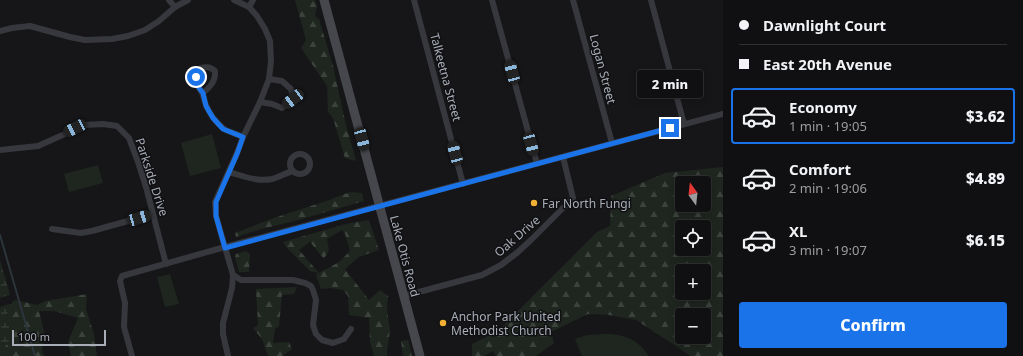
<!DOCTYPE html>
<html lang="en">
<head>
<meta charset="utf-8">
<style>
  body { margin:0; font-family:"Noto Sans",sans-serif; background:#1e1e20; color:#f1f3f6; height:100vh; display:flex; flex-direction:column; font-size:15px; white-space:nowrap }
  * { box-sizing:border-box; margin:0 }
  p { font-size:13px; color:#9c9d9f }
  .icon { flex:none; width:22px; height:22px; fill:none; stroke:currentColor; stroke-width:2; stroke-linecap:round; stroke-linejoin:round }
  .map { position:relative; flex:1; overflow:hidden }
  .side { display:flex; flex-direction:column; background:#101012; width:300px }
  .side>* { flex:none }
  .hud { display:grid; align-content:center; height:88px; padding:0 16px; background:#101012 }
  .needle { width:26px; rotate:345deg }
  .tools { position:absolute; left:675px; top:176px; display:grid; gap:8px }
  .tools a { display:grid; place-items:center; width:36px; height:36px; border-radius:4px; background:#101012; box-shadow:0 2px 10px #0003,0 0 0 1px #303032; font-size:20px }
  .scale { position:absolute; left:12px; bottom:10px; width:94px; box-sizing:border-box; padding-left:4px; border:2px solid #a8adb8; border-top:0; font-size:11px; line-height:14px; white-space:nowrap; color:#a8adb8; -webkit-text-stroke:3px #111113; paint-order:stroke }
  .end { position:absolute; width:18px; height:18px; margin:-9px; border:5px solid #1a73e8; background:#fff; box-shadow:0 0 0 2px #fff }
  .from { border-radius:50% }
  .bubble { position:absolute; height:28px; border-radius:4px; background:#101012; box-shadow:0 2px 10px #0003,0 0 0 1px #303032; font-size:13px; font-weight:800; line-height:28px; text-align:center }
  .car { position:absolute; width:12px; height:24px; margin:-12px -6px; border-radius:5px; box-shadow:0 0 3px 1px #0007; background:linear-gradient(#222 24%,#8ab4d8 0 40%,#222 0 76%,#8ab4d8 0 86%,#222 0) }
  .hud b { display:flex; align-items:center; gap:14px; height:38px; font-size:15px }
  .hud b+b { border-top:1px solid #303032 }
  .hud i { width:10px; height:10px; background:#f1f3f6 }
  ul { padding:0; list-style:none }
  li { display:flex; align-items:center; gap:12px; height:56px; margin:0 8px 6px; padding:0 8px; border:2px solid transparent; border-radius:4px }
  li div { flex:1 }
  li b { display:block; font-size:15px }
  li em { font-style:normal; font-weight:800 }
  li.active { border-color:#1a73e8 }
  li>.icon { width:36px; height:36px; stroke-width:1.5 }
  .cta { display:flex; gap:8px; margin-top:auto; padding:8px 16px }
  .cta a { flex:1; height:46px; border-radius:4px; background:#1a73e8; color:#fff; font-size:16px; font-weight:800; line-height:46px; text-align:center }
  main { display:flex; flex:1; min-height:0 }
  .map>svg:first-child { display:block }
  .forest { fill:url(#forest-firs); fill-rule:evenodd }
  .wetland { fill:url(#wetland-marsh) }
  .pitch { fill:#1e261f }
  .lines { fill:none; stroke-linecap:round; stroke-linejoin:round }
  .stream { stroke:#2c353c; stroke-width:2 }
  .minor { stroke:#37383d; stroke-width:6 }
  .secondary { stroke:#45474d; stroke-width:9 }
  .route { stroke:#1a73e8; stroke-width:5 }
  .poi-dot { fill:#f2b134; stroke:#111113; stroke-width:1.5 }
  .labels { text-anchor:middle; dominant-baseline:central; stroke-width:3; stroke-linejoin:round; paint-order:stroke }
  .street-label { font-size:12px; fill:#a8adb8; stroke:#111113 }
  .poi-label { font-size:12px; fill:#a8adb8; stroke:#111113; text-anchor:start }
</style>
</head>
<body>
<main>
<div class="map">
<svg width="723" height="356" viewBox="0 0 723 356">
  <defs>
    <pattern id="forest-firs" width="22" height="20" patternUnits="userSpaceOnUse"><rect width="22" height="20" fill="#1e261f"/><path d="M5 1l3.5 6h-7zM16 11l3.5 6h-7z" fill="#3c433d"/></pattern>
    <pattern id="wetland-marsh" width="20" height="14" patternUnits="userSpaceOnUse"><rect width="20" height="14" fill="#1e261f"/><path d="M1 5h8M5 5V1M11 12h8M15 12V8" fill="none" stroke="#3c433d"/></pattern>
  </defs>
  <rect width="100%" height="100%" fill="#161618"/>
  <g class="forest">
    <polygon points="295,0 315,0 317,6 315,16 319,19 333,66 346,125 356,161 345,158 333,118 328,112 327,86 301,48 306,40"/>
    <path d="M723,167V356H691L636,320L609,315L588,314L551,332L554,343L536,356H496L493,351L484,356H472V344L498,331L597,232L610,226L611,196L665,173ZM682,183H704V205H682ZM682,227H704V249H682ZM682,271H704V293H682ZM682,315H704V337H682Z"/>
    <polygon points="350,192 362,193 364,201 302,219 262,229 236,237 235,233 271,219 329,200"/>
    <path d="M369,220L379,250L359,257L345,269L369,300L380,290L388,296L387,310L390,330L387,351V356H374L370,342L369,318L349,315L348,296L343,290L331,288L321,289L316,275L318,273L310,271L287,248L283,242L346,224ZM342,230L345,234L350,251L339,262L319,273L299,250L310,242L324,259L329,250L327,239Z"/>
    <polygon points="246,251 250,254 249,272 239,272 235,257 236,254"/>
    <polygon points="297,287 294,294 282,295 279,326 275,329 273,343 289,342 292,349 282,356 268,356 262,339 253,328 258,325 256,289"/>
    <polygon points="87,294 86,309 94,334 97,356 71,356 68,342 78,318 54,311 39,311 44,331 42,350 44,356 0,356 0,351 1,351 12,338 7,317 9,304 12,304 12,302 16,300 37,305 45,301"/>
    <polygon points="408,340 412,356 403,356 401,341"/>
  </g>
  <g class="wetland">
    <polygon points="0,260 10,295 0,298"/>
    <polygon points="9,304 7,317 12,338 1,351 0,351 0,307"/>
  </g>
  <g class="pitch">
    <polygon points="212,134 221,168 190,176 181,143"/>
    <polygon points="98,165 103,183 69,192 64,174"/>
    <polygon points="170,274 179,304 165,307 157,277"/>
    <path d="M604,334C625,334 637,339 649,356H582L575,339L587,335Z"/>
  </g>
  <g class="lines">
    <polyline class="stream" points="0,235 35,356"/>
    <g class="minor">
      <polyline points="169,0 175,7"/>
      <polyline points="414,0 463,184"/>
      <polyline points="492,0 537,164"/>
      <polyline points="573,0 612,143"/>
      <polyline points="651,0 684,124"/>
      <polyline points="249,7 253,0"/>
      <polyline points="0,31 12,28 30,26 70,37 85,40 112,39 128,36 145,30 159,21 175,7 188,0"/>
      <path d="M203,93C210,87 216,81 215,71C209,65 197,66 196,76C195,83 199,87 202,93C204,97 204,101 206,105C209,113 216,122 223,128C228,132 237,134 243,137"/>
      <polyline points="260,102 272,104 282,108 293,99 291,89 282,81 269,79"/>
      <polyline points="0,150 38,146 85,125 103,124 117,126 129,138 138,162 146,187 166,264"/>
      <circle cx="300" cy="164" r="10"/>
      <path d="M229,172C243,176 257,182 272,179C279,177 286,173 293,171"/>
      <polyline points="52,229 81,233 92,231 153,214"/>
      <polyline points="233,275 241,280 293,280 305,283 311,286 313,290 316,300 313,325 316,334 322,340 333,343 344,339 351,329"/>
      <polyline points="404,296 482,275 501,265 518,252 532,239 573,198 563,157"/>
      <polyline points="132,356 124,327 125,303 120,281 122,276 225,247 723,114"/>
      <polyline points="228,356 223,334 223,323 232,288 233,275 216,216 215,202 237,153 243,137 260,102 269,79 271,61 270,41 265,29 257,16 249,7 234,0"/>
    </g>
    <polyline class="secondary" points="324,0 420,356"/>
  </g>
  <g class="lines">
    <polyline class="route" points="196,77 199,88 203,93 206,106 213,118 223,129 243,137 237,154 216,202 216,216 225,248 670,128"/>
  </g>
  <g class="poi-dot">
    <circle cx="534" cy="203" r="4"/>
    <circle cx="443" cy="323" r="4"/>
  </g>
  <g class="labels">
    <g class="street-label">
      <text transform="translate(603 69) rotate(75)">Logan Street</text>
      <text transform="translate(446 77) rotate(75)">Talkeetna Street</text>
      <text transform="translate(152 177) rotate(72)">Parkside Drive</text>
      <text transform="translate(517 236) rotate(-41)">Oak Drive</text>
      <text transform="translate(405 256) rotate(75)">Lake Otis Road</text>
    </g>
    <g class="poi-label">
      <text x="542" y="203">Far North Fungi</text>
      <text x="451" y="316">Anchor Park United<tspan x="451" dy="14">Methodist Church</tspan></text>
    </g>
  </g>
</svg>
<div class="tools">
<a><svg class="needle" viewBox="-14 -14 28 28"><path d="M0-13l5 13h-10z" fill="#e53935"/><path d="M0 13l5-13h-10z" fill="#9c9d9f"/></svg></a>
<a><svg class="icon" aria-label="locate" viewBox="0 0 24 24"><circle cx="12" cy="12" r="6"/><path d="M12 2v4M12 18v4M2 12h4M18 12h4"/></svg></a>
<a>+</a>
<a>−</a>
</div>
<div class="scale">100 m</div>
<i class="end from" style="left:196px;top:77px"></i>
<i class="end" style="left:670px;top:128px"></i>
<div class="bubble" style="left:637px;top:70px;width:66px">2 min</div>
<i class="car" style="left:512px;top:72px;rotate:345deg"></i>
<i class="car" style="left:293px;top:99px;rotate:233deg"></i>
<i class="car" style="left:75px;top:128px;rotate:244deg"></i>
<i class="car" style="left:362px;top:139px;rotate:165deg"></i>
<i class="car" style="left:531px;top:144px;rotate:165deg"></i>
<i class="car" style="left:455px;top:153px;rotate:345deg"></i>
<i class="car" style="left:139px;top:218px;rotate:74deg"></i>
</div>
<section class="side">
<div class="hud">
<b><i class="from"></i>Dawnlight Court</b>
<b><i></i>East 20th Avenue</b>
</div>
<ul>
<li class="active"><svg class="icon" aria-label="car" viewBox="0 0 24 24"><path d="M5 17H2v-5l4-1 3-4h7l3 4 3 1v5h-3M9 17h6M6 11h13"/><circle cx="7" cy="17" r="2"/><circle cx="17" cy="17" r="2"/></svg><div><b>Economy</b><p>1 min · 19:05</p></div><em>$3.62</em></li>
<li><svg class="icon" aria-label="car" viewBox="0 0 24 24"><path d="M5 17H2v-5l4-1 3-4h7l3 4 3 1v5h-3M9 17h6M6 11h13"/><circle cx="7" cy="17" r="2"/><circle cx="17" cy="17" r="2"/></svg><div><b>Comfort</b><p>2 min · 19:06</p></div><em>$4.89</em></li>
<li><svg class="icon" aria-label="car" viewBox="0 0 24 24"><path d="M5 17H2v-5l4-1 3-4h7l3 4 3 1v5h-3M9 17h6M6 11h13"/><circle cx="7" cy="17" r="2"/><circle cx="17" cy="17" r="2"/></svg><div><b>XL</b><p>3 min · 19:07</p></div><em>$6.15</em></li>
</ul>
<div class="cta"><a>Confirm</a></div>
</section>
</main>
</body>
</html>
